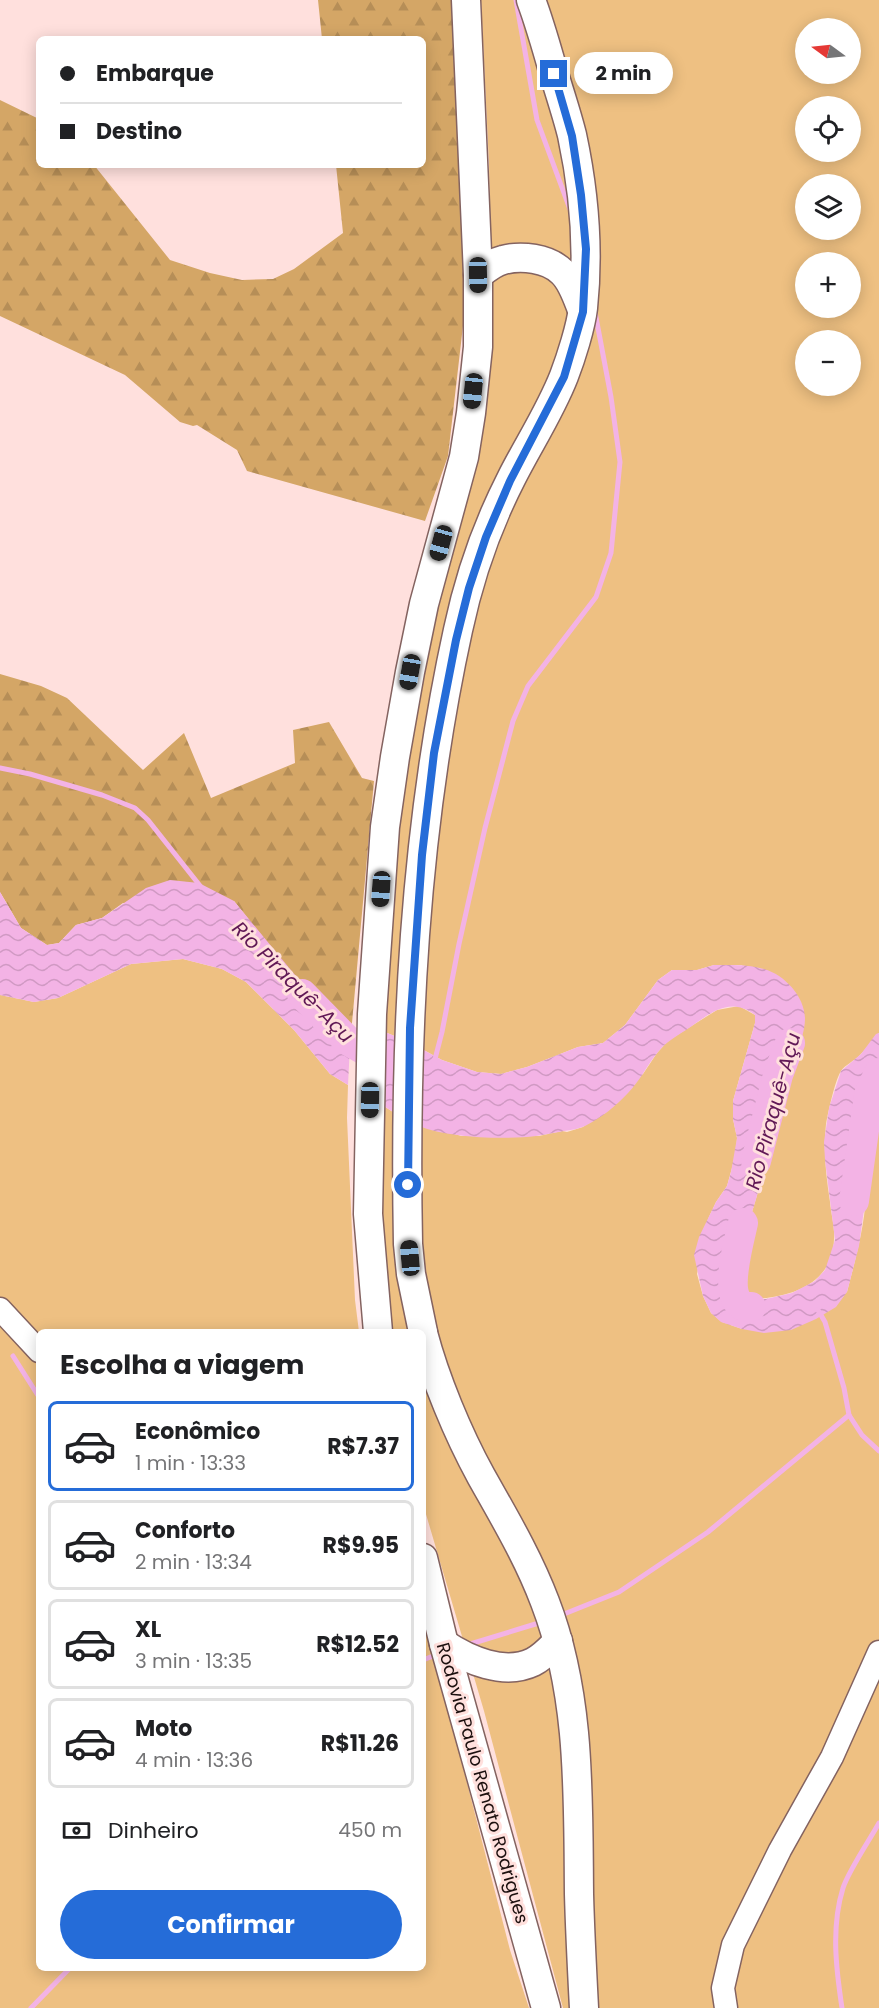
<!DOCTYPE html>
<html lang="pt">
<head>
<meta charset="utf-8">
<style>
  body { margin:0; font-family:Poppins,sans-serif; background:#f6f6f6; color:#202124; height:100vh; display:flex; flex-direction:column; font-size:22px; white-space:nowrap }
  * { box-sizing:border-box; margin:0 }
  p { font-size:20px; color:#757577 }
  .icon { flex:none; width:33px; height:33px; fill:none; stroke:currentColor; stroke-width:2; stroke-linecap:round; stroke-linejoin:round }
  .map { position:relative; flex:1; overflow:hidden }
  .panel { position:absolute; left:36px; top:1329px; width:390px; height:642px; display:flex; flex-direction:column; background:#fff; border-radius:9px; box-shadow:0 3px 15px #0003 }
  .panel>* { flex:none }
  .guide { position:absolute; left:36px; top:36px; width:390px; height:132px; border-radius:9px; box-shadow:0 3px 15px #0003; display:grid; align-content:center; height:132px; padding:0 24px; background:#fff }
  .needle { width:39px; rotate:285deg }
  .tools { position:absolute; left:795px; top:18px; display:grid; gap:12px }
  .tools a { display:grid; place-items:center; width:66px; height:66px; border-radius:50%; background:#fff; box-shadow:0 3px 15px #0003; font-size:30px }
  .end { position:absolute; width:27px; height:27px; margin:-14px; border:8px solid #256cd8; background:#fff; box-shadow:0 0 0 3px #fff }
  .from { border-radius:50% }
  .bubble { position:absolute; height:42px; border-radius:21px; background:#fff; box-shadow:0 3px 15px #0003; font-size:20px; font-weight:700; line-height:42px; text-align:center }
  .car { position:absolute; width:18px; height:36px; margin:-18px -9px; border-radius:8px; box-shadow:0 0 4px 2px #0007; background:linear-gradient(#222 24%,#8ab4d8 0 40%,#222 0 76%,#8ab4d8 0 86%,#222 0) }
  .guide b { display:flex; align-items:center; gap:21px; height:57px; font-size:22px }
  .guide b+b { border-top:2px solid #e0e0e0 }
  .guide i { width:15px; height:15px; background:#202124 }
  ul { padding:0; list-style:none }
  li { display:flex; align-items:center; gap:18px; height:90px; margin:0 12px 9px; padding:0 12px; border:3px solid #e0e0e0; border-radius:9px }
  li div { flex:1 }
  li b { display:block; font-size:22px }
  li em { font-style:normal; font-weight:700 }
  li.selected { border-color:#256cd8 }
  li>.icon { width:54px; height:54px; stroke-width:1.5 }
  h2 { padding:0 24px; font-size:27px; line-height:72px }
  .pay { display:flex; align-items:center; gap:15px; height:66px; padding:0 24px; font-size:22px }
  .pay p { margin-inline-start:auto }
  .action { display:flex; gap:12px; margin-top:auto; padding:12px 24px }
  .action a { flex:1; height:69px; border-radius:36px; background:#256cd8; color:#fff; font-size:24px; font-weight:700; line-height:69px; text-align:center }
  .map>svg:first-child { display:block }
  .green { fill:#eec082; fill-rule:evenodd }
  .forest { fill:url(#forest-firs) }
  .water { fill:url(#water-waves) }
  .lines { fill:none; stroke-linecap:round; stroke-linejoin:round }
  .stream { stroke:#f3b3e5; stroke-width:5 }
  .river { stroke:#f3b3e5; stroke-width:30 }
  .minor-casing { stroke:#846360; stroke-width:25 }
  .major-casing { stroke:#846360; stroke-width:31 }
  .minor { stroke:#fff; stroke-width:22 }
  .major { stroke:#fff; stroke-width:28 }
  .route { stroke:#256cd8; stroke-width:8 }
  .labels { text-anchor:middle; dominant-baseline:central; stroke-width:6; stroke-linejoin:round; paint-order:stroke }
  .street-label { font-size:18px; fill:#1d100f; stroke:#ffe0dd }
  .water-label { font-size:20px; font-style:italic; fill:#611856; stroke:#ffe0dd }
</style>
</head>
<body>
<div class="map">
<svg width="879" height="2008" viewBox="0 0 879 2008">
  <defs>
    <pattern id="forest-firs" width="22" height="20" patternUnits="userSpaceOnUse" patternTransform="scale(1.5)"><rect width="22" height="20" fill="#d4a666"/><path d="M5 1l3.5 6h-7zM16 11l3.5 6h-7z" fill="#b68e57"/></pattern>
    <pattern id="water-waves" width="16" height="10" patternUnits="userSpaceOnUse" patternTransform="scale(1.5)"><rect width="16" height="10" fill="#f3b3e5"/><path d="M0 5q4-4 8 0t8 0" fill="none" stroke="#d099c3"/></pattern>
  </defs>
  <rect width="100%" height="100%" fill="#ffe0dd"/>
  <g class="green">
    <path d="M481,0H879V1033L876,1035C871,1042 865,1050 859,1056C854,1061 845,1065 841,1071C835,1080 828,1113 826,1124C823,1150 826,1176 830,1202C831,1214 835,1227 834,1239C833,1285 789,1298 751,1299C743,1292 734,1285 733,1274C732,1256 747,1229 752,1212C757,1194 764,1177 766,1158C768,1136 761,1111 770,1090C773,1084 780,1078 784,1072L742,965H714L697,970H672L658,980L625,1025L603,1043L578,1047L527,1067L501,1074L477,1072L442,1060L409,1042L380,1030L404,758L447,544L475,463L492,319L489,164ZM806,28H850V74H806ZM806,106H850V152H806ZM806,184H850V230H806ZM806,262H850V308H806ZM806,340H850V386H806Z"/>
    <polygon points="183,959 222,969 246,982 294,1030 330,1074 348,1085 347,1118 355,1300 359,1332 39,1332 39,1968 423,1968 423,1612 510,1950 529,2008 0,2008 0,995 34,1002 58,998 131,964"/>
    <path d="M739,1006L755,1015V1023L733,1101V1119L737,1138L736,1153L727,1186L716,1202L708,1219L697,1274L703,1296L711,1313L722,1322L742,1329L847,1292C855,1261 864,1229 866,1197C866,1184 861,1172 861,1160C860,1143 867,1101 879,1089V2008H563L484,1711L423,1504V1332H388L376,1101L396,1114L461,1136H539L562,1131L567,1132L583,1127L643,1074L657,1053L669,1040L717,1010Z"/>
  </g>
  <g class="forest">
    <polygon points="318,0 453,0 461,165 464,317 448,456 425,521 247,471 237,450 197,425 193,426 180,422 125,375 0,316 0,100 39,119 39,165 94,165 170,260 210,273 242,280 273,279 294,269 343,233 336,165 423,165 423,39 322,39"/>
    <polygon points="0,674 41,686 67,698 143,770 184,733 211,798 295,763 293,730 329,722 362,778 374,781 350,1045 331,1025 323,1012 234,901 123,903 102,918 76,925 59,943 47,945 21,928 0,892"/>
  </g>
  <g class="water">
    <polygon points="170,880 199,883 234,901 304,986 331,1025 350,1045 348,1085 330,1074 294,1030 246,982 222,969 183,959 131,964 58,998 34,1002 0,995 0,892 21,928 47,945 59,943 76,925 102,918 146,888"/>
    <path d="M714,965C731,965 748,964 764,969C785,975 805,997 805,1019C805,1030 800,1044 796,1054C788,1071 771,1082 767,1100C764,1113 767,1125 767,1137C768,1150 765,1164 762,1177C758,1192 754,1207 749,1221C743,1237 732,1257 733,1274C734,1285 743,1292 751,1299H766L792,1293L815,1281L825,1270L835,1240L825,1160L824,1142L829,1108L841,1071L861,1054L876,1034L879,1033V1089L875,1093L870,1107L863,1136L861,1159L866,1195L859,1246L847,1292L836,1307L816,1319L791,1330L764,1333L742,1329L721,1322L711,1313L703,1296L694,1255L699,1237L716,1202L727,1186L731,1172L737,1138L733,1119V1101L755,1023V1015C728,995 709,1015 686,1030C675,1037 666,1042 658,1052C647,1065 640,1081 628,1093C616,1106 601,1118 585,1126C576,1130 568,1130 559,1132C551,1133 544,1135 536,1136C504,1140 449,1138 419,1126C403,1119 390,1110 376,1101L380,1030L409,1042L442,1060L477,1072L501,1074L527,1067L578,1047L603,1043L625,1025L658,980L672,970H697Z"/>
  </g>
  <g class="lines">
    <g class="stream">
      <polyline points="516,0 537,120 571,212"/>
      <polyline points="0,768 30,774 102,795 135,808 148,820 201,887"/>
      <polyline points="434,1063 442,1032 459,944 485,828 513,721 528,686 596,597 611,553 620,462 611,397 595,312"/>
      <polyline points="818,1310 825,1322 844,1388 849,1415 862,1435 879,1451"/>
      <polyline points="13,1356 39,1397"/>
      <polyline points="559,1616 619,1592 708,1532 849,1415"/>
      <polyline points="467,1645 542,1622"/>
      <polyline points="423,1660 438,1654"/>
      <polyline points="31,2008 70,1968"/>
      <path d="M842,2008C836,1968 831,1927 843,1888C849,1870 869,1841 879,1823"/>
    </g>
    <g class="river">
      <polyline points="302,994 347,1040 392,1066"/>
      <polyline points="756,1161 778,1075 790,1043"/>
      <polyline points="854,1201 869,1095 879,1073"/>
      <path d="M743,1223C739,1241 726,1287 738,1302C742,1307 746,1307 751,1307"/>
    </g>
    <defs>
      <g id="minor">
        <polyline points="0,1309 39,1351"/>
        <polyline points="726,2008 723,1988 733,1945 780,1850 832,1757 879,1652"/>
      </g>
      <g id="major">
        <path d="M478,275C486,269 494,262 503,260C521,255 548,258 562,272C572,281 577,297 582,310"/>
        <polyline points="378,1332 368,1214 372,1014 385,827 395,757 410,672 424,604 464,457 471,413 478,347 478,275 466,0"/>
        <path d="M423,1332L411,1274L408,1244C404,1038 414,831 458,630C469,578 487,526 511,479C528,445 550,412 564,376C571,358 581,326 583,308C589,251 584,191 572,135C567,115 560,94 554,74C547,49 540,24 531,0"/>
        <path d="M423,1333C435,1379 458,1434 481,1476C504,1517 528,1557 545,1602C581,1695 578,1796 579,1894C580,1932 582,1970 584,2008"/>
        <polyline points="423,1558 444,1644 546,2008"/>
        <path d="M444,1644C468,1660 504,1676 533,1662C543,1657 550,1649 558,1641"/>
      </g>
    </defs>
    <use href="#minor" class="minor-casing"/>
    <use href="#major" class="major-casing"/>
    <use href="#minor" class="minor"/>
    <use href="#major" class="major"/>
  </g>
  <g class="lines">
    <polyline class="route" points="408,1185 410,1028 422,855 434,753 456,640 469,588 486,537 510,481 564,377 583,312 586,249 581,195 572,136 554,74"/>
  </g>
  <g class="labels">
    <g class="street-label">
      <text transform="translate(483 1783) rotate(74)">Rodovia Paulo Renato Rodrigues</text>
    </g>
    <g class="water-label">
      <text transform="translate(293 982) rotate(45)">Rio Piraquê-Açu</text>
      <text transform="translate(773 1111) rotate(-75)">Rio Piraquê-Açu</text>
    </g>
  </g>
</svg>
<div class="tools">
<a><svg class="needle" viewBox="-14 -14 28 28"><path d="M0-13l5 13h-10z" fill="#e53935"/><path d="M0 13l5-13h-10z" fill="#757577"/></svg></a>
<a><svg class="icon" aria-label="locate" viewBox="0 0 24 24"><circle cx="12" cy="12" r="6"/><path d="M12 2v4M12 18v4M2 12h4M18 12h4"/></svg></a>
<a><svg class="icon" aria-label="layers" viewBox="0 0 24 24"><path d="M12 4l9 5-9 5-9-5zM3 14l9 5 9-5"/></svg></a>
<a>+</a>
<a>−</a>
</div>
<i class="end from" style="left:408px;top:1185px"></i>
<i class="end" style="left:554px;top:74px"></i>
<div class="bubble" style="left:574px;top:52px;width:99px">2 min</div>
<i class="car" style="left:478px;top:275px;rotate:179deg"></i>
<i class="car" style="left:473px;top:391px;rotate:186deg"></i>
<i class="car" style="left:441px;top:543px;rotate:195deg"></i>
<i class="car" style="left:410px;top:672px;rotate:190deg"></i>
<i class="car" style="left:381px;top:889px;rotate:184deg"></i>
<i class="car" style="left:370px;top:1100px;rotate:181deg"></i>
<i class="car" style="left:410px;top:1258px;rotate:355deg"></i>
<div class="guide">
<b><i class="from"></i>Embarque</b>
<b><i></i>Destino</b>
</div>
<section class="panel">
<h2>Escolha a viagem</h2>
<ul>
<li class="selected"><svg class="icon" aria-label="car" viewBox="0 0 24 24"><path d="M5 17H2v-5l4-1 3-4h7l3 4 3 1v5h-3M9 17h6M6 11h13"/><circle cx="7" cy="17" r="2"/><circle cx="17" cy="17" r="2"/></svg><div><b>Econômico</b><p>1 min · 13:33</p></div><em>R$7.37</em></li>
<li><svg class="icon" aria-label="car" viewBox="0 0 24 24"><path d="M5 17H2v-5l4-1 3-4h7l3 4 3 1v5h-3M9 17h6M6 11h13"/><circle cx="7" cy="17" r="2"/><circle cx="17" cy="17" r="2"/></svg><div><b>Conforto</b><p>2 min · 13:34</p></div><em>R$9.95</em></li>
<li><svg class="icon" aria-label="car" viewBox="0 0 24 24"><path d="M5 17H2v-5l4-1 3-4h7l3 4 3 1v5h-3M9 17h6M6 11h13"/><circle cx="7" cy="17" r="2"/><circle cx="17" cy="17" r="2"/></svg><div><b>XL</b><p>3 min · 13:35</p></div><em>R$12.52</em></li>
<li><svg class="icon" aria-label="car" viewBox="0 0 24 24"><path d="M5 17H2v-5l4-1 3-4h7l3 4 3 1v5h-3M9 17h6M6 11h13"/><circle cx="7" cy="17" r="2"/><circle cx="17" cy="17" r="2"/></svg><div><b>Moto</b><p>4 min · 13:36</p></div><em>R$11.26</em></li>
</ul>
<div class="pay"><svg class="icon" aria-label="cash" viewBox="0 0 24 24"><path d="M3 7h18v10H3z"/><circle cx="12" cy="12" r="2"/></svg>Dinheiro<p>450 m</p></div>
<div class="action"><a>Confirmar</a></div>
</section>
</div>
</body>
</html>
